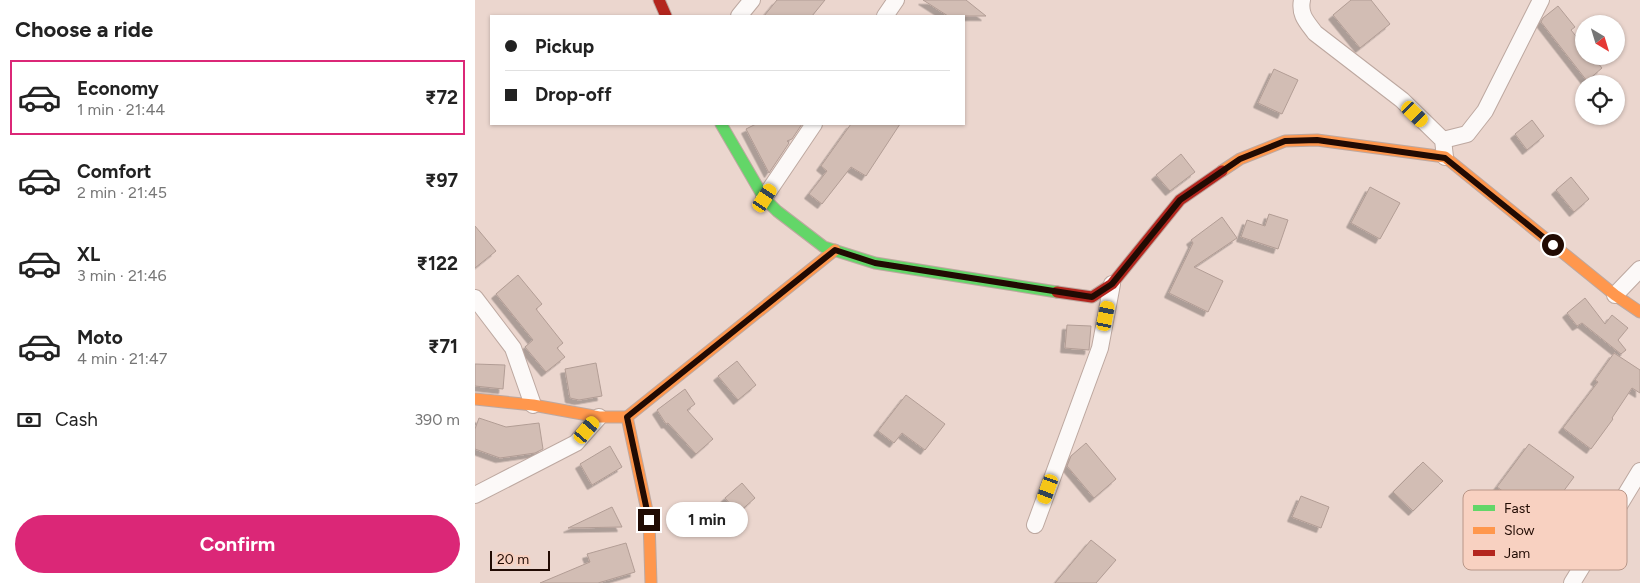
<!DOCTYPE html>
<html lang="en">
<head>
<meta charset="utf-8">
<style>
  body { margin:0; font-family:Figtree,sans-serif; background:#f6f6f6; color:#222; height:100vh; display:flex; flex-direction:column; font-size:19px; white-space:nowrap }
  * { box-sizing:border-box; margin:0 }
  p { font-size:16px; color:#767676 }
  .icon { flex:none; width:28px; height:28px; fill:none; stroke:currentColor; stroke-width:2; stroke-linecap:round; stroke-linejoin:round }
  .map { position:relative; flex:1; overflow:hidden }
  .panel { display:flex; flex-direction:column; background:#fff; width:475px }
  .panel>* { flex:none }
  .top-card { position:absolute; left:15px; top:15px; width:475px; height:110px; border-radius:0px; box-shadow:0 1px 4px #0004; display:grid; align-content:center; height:110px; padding:0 15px; background:#fff }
  .needle { width:32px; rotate:142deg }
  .tools { position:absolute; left:1100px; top:15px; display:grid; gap:10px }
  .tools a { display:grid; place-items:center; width:50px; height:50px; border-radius:50%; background:#fff; box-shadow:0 1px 4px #0004; font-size:25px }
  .scale { position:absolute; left:15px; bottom:12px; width:60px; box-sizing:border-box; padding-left:5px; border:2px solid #210b03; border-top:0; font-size:14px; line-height:18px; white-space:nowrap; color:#210b03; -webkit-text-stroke:4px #f8d1c1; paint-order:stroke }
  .end { position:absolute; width:22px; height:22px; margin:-11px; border:6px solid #210b03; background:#fff; box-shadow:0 0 0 2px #fff }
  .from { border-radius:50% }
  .bubble { position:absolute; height:35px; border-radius:18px; background:#fff; box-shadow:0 1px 4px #0004; font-size:16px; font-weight:700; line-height:35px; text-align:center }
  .car { position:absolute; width:15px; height:30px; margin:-15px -8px; border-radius:6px; box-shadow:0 0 4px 1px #0007; background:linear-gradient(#f5c518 24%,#345 0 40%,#f5c518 0 76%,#345 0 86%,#f5c518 0) }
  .top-card b { display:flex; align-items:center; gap:18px; height:48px; font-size:19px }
  .top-card b+b { border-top:1px solid #e0e0e0 }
  .top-card i { width:12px; height:12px; background:#222 }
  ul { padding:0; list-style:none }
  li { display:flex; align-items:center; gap:15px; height:75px; margin:0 10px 8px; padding:0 5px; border:2px solid transparent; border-radius:0px }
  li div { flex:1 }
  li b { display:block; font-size:19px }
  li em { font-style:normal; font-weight:700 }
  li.on { border-color:#db2777 }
  li>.icon { width:45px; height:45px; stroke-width:1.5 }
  h2 { padding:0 15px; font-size:22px; line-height:60px }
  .pay { display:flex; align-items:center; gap:12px; height:55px; padding:0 15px; font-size:19px }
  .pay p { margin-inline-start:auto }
  .primary-button { display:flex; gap:10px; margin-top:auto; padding:10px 15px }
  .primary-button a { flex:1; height:58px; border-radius:30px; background:#db2777; color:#fff; font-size:20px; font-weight:700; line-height:58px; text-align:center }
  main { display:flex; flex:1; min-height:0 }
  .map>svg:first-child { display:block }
  .building { fill:#d2bdb4; stroke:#b29d95; filter:url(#shadow) }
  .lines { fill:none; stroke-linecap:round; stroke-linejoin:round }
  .street-casing { stroke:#bda8a0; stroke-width:18 }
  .fast-casing { stroke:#bda8a0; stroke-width:13 }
  .slow-casing { stroke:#bda8a0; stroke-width:13 }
  .jam-casing { stroke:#bda8a0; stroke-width:13 }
  .street { stroke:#fcf9f8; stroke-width:16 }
  .fast { stroke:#63d668; stroke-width:11 }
  .slow { stroke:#ff974d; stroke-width:11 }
  .jam { stroke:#b3261e; stroke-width:11 }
  .route { stroke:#210b03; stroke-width:6 }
  .key { fill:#f8d1c1; stroke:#b89688; stroke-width:1 }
  .key-label { font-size:14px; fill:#210b03 }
</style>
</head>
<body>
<main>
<section class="panel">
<h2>Choose a ride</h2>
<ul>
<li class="on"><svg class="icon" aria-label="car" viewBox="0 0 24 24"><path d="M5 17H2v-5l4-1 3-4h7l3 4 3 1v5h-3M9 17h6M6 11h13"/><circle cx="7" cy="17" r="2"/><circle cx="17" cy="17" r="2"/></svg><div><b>Economy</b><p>1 min · 21:44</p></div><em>₹72</em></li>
<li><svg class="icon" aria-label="car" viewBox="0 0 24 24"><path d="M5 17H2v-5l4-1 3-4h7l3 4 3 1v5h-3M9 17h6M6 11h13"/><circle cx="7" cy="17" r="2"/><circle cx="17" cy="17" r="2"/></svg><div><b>Comfort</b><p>2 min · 21:45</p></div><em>₹97</em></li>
<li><svg class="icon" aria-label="car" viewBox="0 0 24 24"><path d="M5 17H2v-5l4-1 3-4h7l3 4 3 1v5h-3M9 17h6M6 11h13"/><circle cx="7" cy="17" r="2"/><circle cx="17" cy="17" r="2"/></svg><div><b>XL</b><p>3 min · 21:46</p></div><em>₹122</em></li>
<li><svg class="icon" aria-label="car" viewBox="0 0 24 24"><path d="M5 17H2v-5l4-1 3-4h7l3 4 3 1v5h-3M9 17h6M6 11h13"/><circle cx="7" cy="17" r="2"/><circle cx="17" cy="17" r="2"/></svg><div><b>Moto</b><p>4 min · 21:47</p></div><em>₹71</em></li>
</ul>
<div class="pay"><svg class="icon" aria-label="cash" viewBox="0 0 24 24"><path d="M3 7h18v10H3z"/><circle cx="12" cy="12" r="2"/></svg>Cash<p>390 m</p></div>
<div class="primary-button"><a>Confirm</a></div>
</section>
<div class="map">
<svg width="1165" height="583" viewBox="0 0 1165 583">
  <defs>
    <filter id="shadow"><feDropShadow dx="-4.5" dy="4.5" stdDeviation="0" flood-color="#0004"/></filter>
  </defs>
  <rect width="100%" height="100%" fill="#ebd6ce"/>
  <g class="building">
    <polygon points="302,0 350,0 337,16 289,16"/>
    <polygon points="448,0 491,0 511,16 473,16"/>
    <polygon points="876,0 896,0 915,24 885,48 858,15"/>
    <polygon points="1083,6 1100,27 1096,30 1109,46 1109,56 1117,56 1127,68 1112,81 1066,22 1068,18"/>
    <polygon points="799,69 823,80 807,114 783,103"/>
    <polygon points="1057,120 1069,136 1052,150 1040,134"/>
    <polygon points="281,124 327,124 317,139 312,141 314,143 294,173 271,129"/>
    <polygon points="376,124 425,124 391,176 376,167 347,204 334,194 352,171 346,166"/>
    <polygon points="706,154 720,172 695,191 681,175"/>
    <polygon points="1096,177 1114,199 1099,212 1081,190"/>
    <polygon points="895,187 925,203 905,239 876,223"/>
    <polygon points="794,214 813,220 803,249 766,237 772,220 790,226"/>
    <polygon points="747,217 762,238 719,267 748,281 733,312 694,293 718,243 716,240"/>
    <polygon points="0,226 21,251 0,268"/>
    <polygon points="43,275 67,304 61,309 88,343 82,348 90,357 71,372 50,347 58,340 21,294"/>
    <polygon points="1110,298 1130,324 1137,315 1153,328 1143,340 1151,350 1146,354 1107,323 1102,326 1092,313"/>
    <polygon points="592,325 616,326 614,350 590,348"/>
    <polygon points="1139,353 1165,370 1165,393 1157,388 1137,418 1138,419 1116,449 1088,428 1123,382 1120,380"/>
    <polygon points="262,361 281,385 263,400 243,376"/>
    <polygon points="121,363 127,396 104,400 95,398 90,369"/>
    <polygon points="0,364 30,365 28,389 0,386"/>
    <polygon points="210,389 220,404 212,410 238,439 221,454 193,423 191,424 182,410"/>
    <polygon points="431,395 470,424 450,450 427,433 419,443 403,431"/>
    <polygon points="4,418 31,427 64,423 68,449 60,453 25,458 0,449 0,429"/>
    <polygon points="611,443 641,479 619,498 592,466 596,456"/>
    <polygon points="1054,444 1099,477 1079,504 1069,498 1058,513 1022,487"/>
    <polygon points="135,446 147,467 117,485 105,464"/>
    <polygon points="948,462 968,481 938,511 918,492"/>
    <polygon points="267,483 280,498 263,513 250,498"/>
    <polygon points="826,496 854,507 846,528 817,517"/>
    <polygon points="137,507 147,527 93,528"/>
    <polygon points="616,540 641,560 621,583 580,583"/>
    <polygon points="151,543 160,572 123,583 65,583 115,562 112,554"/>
  </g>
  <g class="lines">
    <defs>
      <g id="street">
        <path d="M827,0C824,15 832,22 840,33L927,100L968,140L970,157"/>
        <polyline points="264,16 277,0"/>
        <polyline points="410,16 421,0"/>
        <polyline points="968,140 992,134 1010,111 1066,0"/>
        <polyline points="289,198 339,124"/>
        <polyline points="1140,295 1165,269"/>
        <polyline points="0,298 38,348 58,405"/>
        <polyline points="0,495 101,443 124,417"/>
        <polyline points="560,525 625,348 637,284"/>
        <polyline points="1097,583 1165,471"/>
      </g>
      <polyline id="fast" points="246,124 289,198 302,211 349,247 400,263 582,292"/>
      <g id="slow">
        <polyline points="747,171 765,159 810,141 842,140 970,157 1140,295 1165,312"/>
        <polyline points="0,399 58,405 124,417 152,417 174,520 176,583"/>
        <polyline points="152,417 360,250"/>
      </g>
      <g id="jam">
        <polyline points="184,0 191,16"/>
        <polyline points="582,292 617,297 637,284 705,200 747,171"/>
      </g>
    </defs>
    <use href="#street" class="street-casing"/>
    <use href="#fast" class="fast-casing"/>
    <use href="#slow" class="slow-casing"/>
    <use href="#jam" class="jam-casing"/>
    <use href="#street" class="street"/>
    <use href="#fast" class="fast"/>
    <use href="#slow" class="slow"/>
    <use href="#jam" class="jam"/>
  </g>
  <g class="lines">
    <polyline class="route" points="174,520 152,417 360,250 400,263 617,297 637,284 705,200 765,159 810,141 842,140 970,158 1078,245"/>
  </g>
  <rect x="988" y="490" width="164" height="80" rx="8" class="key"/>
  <rect x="998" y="505" width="22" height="6" fill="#63d668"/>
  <rect x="998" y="527" width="22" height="7" fill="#ff974d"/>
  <rect x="998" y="550" width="22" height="6" fill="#b3261e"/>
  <g class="key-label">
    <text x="1029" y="513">Fast</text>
    <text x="1029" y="535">Slow</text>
    <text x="1029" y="558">Jam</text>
  </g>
</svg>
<div class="tools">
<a><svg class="needle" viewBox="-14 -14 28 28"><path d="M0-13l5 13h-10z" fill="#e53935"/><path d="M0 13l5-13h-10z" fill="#767676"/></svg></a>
<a><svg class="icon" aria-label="locate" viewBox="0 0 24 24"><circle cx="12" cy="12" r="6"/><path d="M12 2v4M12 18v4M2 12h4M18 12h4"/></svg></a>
</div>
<div class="scale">20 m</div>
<i class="end from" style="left:1078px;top:245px"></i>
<i class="end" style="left:174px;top:520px"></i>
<div class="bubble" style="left:191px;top:502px;width:82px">1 min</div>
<i class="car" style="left:940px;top:114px;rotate:134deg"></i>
<i class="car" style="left:290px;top:198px;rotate:33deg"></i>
<i class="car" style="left:631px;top:316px;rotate:11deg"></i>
<i class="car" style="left:112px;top:430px;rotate:40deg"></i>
<i class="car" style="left:573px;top:489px;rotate:200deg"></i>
<div class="top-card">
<b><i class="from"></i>Pickup</b>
<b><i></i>Drop-off</b>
</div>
</div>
</main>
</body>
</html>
